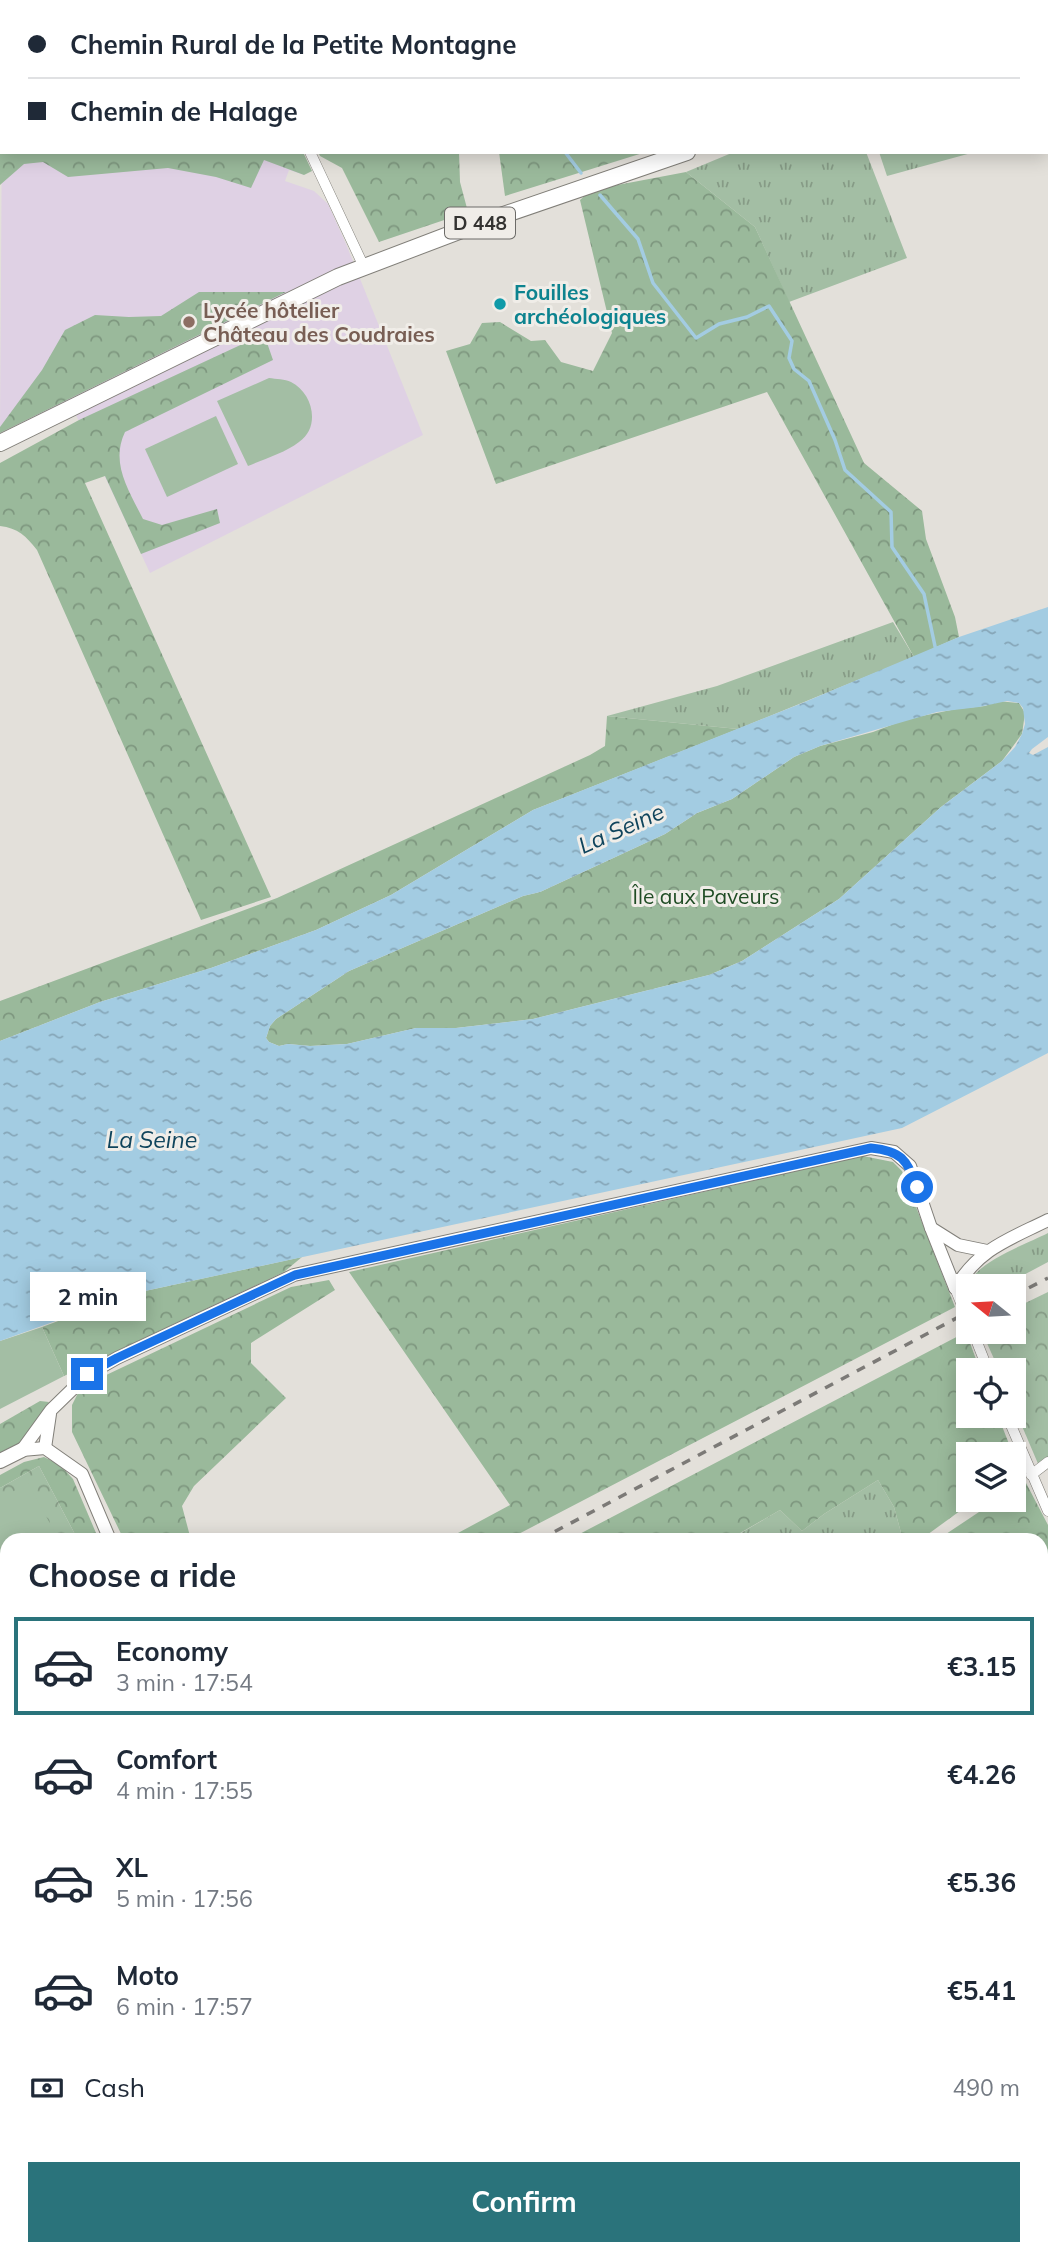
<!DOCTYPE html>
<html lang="en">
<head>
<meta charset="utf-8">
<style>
  body { margin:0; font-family:Mulish,sans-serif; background:#f6f6f7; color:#1f2937; height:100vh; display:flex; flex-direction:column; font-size:26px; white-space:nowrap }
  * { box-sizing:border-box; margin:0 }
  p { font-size:23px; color:#747a83 }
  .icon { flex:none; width:38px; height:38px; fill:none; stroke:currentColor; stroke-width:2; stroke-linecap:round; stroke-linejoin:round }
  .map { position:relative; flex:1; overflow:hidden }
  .side { position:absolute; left:0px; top:1533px; width:1048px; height:723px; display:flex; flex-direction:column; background:#fff; border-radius:21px 21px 0 0; box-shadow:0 4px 18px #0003 }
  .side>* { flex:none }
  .banner { position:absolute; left:0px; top:0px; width:1048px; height:154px; box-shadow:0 4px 18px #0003; display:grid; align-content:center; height:154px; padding:0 28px; background:#fff }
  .needle { width:46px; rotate:288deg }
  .buttons { position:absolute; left:956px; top:1274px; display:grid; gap:14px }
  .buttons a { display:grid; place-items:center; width:70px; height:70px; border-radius:0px; background:#fff; box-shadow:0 4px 18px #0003; font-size:35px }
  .end { position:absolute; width:32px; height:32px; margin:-16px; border:9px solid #1a73e8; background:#fff; box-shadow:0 0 0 4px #fff }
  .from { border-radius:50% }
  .bubble { position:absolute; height:49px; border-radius:0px; background:#fff; box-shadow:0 4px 18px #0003; font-size:23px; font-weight:700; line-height:49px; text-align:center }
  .banner b { display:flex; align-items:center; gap:24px; height:66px; font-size:26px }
  .banner b+b { border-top:2px solid #e0e1e3 }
  .banner i { width:18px; height:18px; background:#1f2937 }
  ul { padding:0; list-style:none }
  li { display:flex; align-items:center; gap:21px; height:98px; margin:0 14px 10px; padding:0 14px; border:4px solid transparent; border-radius:0px }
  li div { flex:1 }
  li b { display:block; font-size:26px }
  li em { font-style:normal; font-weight:700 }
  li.on { border-color:#2a737b }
  li>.icon { width:63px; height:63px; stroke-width:1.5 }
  h2 { padding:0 28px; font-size:32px; line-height:84px }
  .pay { display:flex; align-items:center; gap:18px; height:77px; padding:0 28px; font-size:26px }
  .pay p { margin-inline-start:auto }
  .cta { display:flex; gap:14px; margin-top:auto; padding:14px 28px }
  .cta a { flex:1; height:80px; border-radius:0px; background:#2a737b; color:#fff; font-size:28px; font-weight:700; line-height:80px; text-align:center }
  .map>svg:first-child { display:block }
  .education { fill:#dfd1e4 }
  .grass { fill:url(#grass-tufts) }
  .forest { fill:url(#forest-crowns) }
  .park { fill:url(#park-crowns) }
  .pitch { fill:#a3bea4 }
  .water { fill:url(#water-ripples); fill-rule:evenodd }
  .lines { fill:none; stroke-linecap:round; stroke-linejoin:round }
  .stream { stroke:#a3cce2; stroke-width:3.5 }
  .minor-casing { stroke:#817f79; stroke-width:11 }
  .tertiary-casing { stroke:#817f79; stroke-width:14 }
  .secondary-casing { stroke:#817f79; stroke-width:16 }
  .primary-casing { stroke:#817f79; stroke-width:18 }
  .minor { stroke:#fff; stroke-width:10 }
  .tertiary { stroke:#fff; stroke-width:12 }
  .secondary { stroke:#fff; stroke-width:14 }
  .primary { stroke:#fff; stroke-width:16 }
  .rail { stroke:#7c7a77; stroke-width:3.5; stroke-dasharray:9 9; stroke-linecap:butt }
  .route { stroke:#1a73e8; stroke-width:9 }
  .culture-dot { fill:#0f9aa8; stroke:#f0ede8; stroke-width:2.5 }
  .education-dot { fill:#8d6e63; stroke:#f0ede8; stroke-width:2.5 }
  .labels { text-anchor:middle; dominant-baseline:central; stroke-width:6; stroke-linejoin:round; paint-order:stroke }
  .shield { fill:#f0ede8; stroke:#6c6b68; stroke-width:2 }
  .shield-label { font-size:19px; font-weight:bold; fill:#343331 }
  .culture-label { font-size:21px; font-weight:bold; fill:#0d838f; stroke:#f0ede8; text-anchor:start }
  .education-label { font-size:21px; font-weight:bold; fill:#785e54; stroke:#f0ede8; text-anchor:start }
  .park-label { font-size:21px; fill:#1f4c24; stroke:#f0ede8 }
  .water-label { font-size:23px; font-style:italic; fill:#0f445c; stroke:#f0ede8 }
</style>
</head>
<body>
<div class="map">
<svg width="1048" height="2255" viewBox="0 0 1048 2255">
  <defs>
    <pattern id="grass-tufts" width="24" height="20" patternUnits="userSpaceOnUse" patternTransform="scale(1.75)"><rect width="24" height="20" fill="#a3bea4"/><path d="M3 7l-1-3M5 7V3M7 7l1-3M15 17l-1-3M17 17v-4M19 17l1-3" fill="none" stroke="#869b86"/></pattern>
    <pattern id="forest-crowns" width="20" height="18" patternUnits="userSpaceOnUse" patternTransform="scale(1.75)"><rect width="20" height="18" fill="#9ab99b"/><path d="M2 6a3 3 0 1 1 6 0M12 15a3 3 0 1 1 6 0" fill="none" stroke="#7e977f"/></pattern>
    <pattern id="park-crowns" width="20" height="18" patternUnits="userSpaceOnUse" patternTransform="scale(1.75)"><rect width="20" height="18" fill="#a3bea4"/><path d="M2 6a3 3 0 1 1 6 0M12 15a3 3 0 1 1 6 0" fill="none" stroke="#869b86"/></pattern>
    <pattern id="water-ripples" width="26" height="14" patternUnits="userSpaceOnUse" patternTransform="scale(1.75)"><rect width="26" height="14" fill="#a3cce2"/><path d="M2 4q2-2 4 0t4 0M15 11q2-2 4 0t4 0" fill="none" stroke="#86a6b8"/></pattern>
  </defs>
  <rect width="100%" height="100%" fill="#e3e0da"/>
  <polygon class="education" points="2,114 2,152 303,152 304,175 289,170 285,181 314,191 328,204 346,244 423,435 150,573 69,400 0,433"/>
  <g class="grass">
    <polygon points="734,152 866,152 907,258 789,302 755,227 686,172"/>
    <polygon points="879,152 975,152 887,176"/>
    <polygon points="893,622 914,657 738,729 607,716 717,686"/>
    <path d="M1048,1233V1262L1003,1286H968C976,1261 1025,1245 1048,1233Z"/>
    <polygon points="878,1480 894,1507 903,1540 734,1540 734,1537 780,1510 802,1531 824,1514"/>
    <polygon points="7,1760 7,1789 0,1792 0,1769"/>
    <polygon points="1048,1828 1048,2018 1041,2011 1041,1831"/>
    <polygon points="155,2249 212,2249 215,2255 158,2255"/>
    <polygon points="896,2249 956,2249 943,2255 899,2255"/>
  </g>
  <g class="forest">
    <polygon points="0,0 230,2 2,2 2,152 303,152 312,171 304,175 264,160 251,188 216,177 168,168 68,177 43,162 24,164 0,185"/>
    <polygon points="688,0 904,0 904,2 689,2"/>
    <polygon points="318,152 459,152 460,182 468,212 379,242 342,168 320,156"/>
    <polygon points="499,152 646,152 505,196"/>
    <polygon points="686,172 755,227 864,463 922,511 926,539 955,617 959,637 914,657 767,392 496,484 446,351 470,344 482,323 500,322 531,341 545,340 561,362 593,371 612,333 580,200 591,190"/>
    <polygon points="199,292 286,292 0,433 0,427 42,370 65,330 95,315 129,317 161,316"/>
    <path d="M264,334L273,360L125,432C110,463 129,491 143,519L162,525L217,509L220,523L141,554L105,476L85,483L271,897L201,920L37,550C26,536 18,528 0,526V463L79,420Z"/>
    <polygon points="998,701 1019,703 1025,713 1022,734 1002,761 941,807 839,899 742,961 709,975 533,1019 456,1028 416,1028 347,1044 310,1046 288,1044 279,1046 269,1042 266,1038 270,1026 276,1019 349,971 523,896 540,892 665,834 697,813 732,799 794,757 820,746 873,732 907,719 956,709 985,706"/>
    <polygon points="607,716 738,729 533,810 391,895 316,930 211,968 100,1002 0,1041 0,1001 277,898 590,755 605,746"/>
    <polygon points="863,1156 893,1162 902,1171 955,1307 507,1540 445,1540 510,1505 349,1272"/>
    <polygon points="302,1257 284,1272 64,1376 42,1327 131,1294"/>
    <polygon points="329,1280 335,1290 251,1343 251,1363 286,1398 194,1486 182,1506 191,1540 124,1540 72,1432 72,1405 81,1387 291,1287"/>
    <polygon points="966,1332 980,1370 968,1370 968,1416 998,1416 1013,1454 968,1454 968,1500 975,1500 920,1540 903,1540 894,1507 878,1480 824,1514 802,1531 780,1510 735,1536 734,1540 568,1540"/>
    <polygon points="40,1401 49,1402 22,1443 0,1453 0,1424"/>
    <polygon points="44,1457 60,1465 73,1479 99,1540 78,1540 39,1466 0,1488 0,1475 24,1462"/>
    <polygon points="1025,1481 1048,1525 1048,1793 1046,1793 1041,1785 1041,1540 937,1540 997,1500 1013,1500 1013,1489"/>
  </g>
  <g class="park">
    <polygon points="1048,1292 1048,1458 1039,1466 1013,1405 1013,1370 999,1370 982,1332 1013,1332 1013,1309"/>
    <polygon points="39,1466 78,1540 7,1540 7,1595 0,1599 0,1488"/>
  </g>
  <g class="pitch">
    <path d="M269,378C276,379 285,379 291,382C313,393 321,427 299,442C285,453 264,459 248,466L217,401Z"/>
    <polygon points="216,416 238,464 167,497 145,449"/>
    <polygon points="42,1327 64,1376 0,1409 0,1341"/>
    <polygon points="28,1483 59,1540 7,1540 7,1544 0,1531 0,1499"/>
  </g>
  <path class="water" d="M1048,607V737L1032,749L1029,753L1033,755L1048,747V1053L902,1128L131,1294L0,1341V1041L100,1002L211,968L316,930L391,895L533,810L800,704L959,637ZM1007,701L1019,703L1023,708L1025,724L1022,734L1015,747L1002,761L941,807L839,899L742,961L709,975L533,1019L456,1028H416L347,1044L310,1046L288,1044L279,1046L269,1042L266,1038L270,1026L276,1019L349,971L523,896L540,892L665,834L697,813L732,799L794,757L820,746L937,712L979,707Z"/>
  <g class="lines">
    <g class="stream">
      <polyline points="452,0 453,2"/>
      <polyline points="565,152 581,173"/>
      <polyline points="600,195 638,239 653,283 696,338 719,324 747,317 769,306 792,341 789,358 794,369 809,381 835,440 845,470 891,512 892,547 924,594 936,651"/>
    </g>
    <defs>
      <g id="minor">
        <polyline points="237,0 238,2"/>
        <polyline points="310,152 364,267"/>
        <polyline points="955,1288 968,1320"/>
        <polyline points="973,1332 988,1370"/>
        <polyline points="1007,1416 1048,1511"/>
        <polyline points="1031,1475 1048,1462"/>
        <polyline points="1041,1822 1048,1823"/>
        <polyline points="0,1924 7,1920"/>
        <polyline points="1041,2011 1048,2018"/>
        <polyline points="1041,2154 1048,2156"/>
        <polyline points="1041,2168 1048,2166"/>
        <polyline points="359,2249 369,2249"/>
        <polyline points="416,2249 421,2255"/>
        <polyline points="566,2249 573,2255"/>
        <polyline points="327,2255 329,2249"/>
      </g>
      <g id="tertiary">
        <polyline points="917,0 918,2"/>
        <polyline points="931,1228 958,1245 987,1251"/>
        <path d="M955,1288C980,1248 1008,1240 1048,1220"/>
        <polyline points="45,1448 50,1414"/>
        <polyline points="22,1450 51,1410 87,1375 117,1358 294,1275 871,1148 894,1152 910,1166 931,1228 955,1288"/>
        <polyline points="22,1450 45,1448 82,1474 110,1540"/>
        <polyline points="0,1754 7,1750"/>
        <polyline points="732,2255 745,2249"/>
      </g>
      <g id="secondary">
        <polyline points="0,1461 22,1450"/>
        <polyline points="0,1984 7,1997"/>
        <polyline points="0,2008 7,2022"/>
        <polyline points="125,2249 129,2255"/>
        <polyline points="144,2249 147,2255"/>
      </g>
      <g id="primary">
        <polyline points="1046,58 1048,57"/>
        <polyline points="0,443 338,277 480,223 687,152"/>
      </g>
    </defs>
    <use href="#minor" class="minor-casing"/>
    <use href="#tertiary" class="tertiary-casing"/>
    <use href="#secondary" class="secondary-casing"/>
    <use href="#primary" class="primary-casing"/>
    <use href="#minor" class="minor"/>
    <use href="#tertiary" class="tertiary"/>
    <use href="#secondary" class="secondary"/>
    <use href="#primary" class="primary"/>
    <g class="rail">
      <polyline points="1013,1296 1048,1278"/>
      <polyline points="539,1540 968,1312"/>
      <polyline points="0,1804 7,1800"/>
    </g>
  </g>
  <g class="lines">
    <path class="route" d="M87,1374L117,1358L295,1275L871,1148C901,1151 907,1159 917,1187"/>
  </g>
  <circle class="culture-dot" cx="500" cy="304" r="7"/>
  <circle class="education-dot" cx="189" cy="322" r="7"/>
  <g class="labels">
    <rect class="shield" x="445" y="207.5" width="70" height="31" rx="5"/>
    <g class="shield-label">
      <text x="480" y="223">D 448</text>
    </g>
    <g class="culture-label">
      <text x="514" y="292">Fouilles<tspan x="514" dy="24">archéologiques</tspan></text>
    </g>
    <g class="education-label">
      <text x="203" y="310">Lycée hôtelier<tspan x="203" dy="24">Château des Coudraies</tspan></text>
    </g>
    <g class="park-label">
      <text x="706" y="896">Île aux Paveurs</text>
    </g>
    <g class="water-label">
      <text transform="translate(621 828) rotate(-24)">La Seine</text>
      <text x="152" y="1139">La Seine</text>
    </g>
  </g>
</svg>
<div class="buttons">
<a><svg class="needle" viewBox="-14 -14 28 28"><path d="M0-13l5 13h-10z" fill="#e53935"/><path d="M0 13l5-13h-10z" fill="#747a83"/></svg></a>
<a><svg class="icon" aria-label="locate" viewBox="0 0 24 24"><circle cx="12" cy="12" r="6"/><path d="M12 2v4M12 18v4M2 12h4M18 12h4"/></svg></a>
<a><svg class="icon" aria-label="layers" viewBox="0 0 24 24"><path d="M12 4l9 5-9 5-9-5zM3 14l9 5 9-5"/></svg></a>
</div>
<i class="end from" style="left:917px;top:1187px"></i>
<i class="end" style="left:87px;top:1374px"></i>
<div class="bubble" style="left:30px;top:1272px;width:116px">2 min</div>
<div class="banner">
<b><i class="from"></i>Chemin Rural de la Petite Montagne</b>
<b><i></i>Chemin de Halage</b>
</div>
<section class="side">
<h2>Choose a ride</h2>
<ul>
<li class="on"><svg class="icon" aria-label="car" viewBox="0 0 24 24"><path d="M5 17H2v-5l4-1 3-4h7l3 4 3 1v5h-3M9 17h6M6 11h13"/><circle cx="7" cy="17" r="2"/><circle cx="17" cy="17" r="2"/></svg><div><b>Economy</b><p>3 min · 17:54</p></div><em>€3.15</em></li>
<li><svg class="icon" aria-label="car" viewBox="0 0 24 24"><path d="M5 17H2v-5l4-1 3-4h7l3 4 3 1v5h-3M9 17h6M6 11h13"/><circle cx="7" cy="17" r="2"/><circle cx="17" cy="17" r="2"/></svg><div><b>Comfort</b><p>4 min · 17:55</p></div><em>€4.26</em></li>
<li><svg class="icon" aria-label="car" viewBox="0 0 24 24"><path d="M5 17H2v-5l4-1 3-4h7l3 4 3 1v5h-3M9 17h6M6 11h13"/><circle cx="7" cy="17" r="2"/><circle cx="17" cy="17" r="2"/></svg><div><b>XL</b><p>5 min · 17:56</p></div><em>€5.36</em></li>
<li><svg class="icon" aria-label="car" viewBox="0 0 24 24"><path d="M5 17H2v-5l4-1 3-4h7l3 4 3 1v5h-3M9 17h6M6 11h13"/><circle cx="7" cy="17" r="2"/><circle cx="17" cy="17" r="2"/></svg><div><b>Moto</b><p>6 min · 17:57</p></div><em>€5.41</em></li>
</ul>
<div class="pay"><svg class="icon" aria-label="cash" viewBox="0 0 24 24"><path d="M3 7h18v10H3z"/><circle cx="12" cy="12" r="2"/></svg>Cash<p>490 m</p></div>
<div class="cta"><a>Confirm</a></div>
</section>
</div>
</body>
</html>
